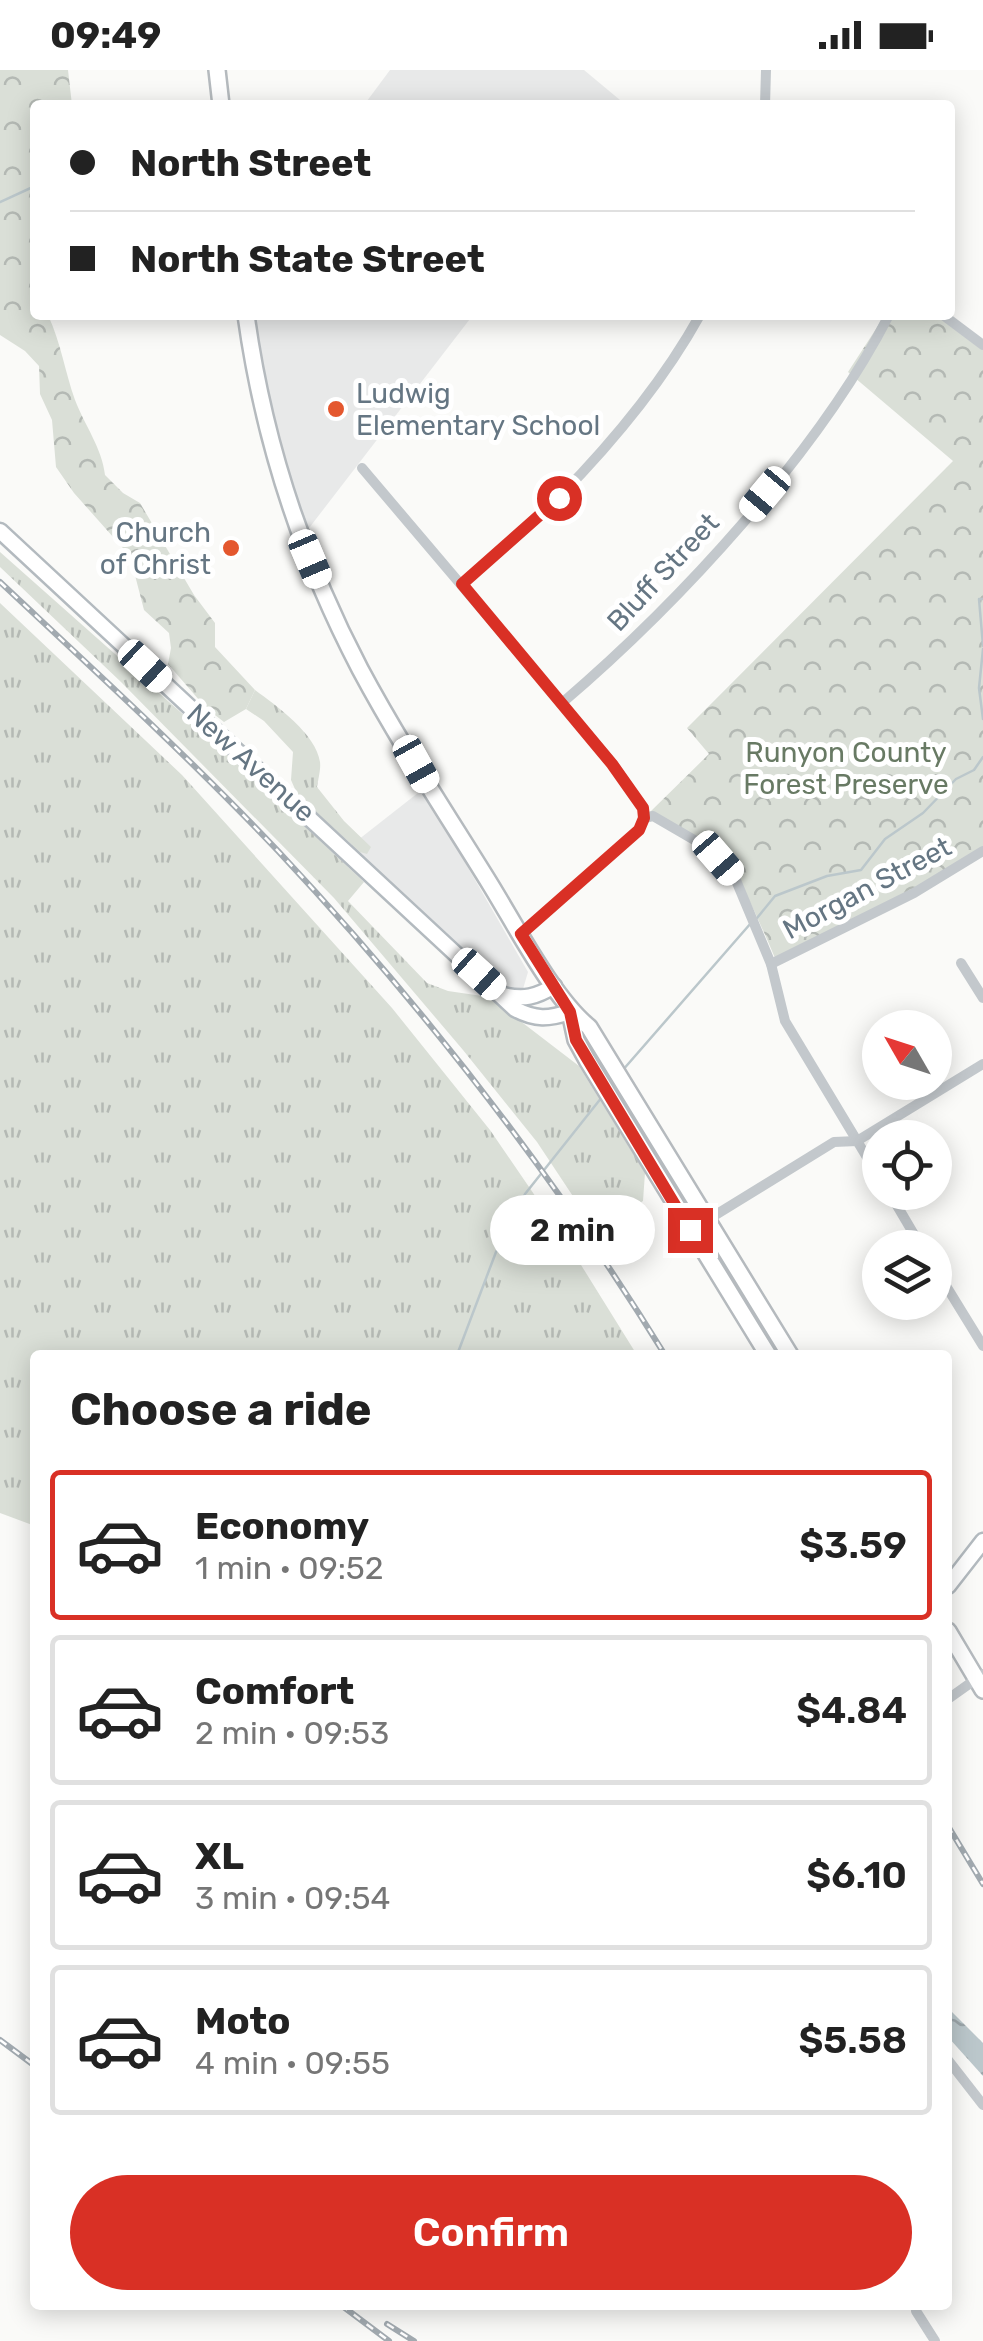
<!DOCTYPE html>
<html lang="en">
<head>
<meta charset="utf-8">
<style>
  body { margin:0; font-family:Rubik,sans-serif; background:#f6f6f6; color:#222; height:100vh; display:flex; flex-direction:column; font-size:38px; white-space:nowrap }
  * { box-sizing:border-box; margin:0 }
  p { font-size:32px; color:#767676 }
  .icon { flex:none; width:55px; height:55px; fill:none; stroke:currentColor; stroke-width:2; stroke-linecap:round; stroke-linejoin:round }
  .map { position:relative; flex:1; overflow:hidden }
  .side { position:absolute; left:30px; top:1280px; width:922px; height:960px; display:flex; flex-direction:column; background:#fff; border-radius:10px; box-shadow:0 5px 25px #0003 }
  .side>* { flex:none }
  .top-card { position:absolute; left:30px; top:30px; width:925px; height:220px; border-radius:10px; box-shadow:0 5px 25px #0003; display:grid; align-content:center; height:220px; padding:0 40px; background:#fff }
  .needle { width:65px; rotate:309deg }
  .controls { position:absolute; left:862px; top:940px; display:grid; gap:20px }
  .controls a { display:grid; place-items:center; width:90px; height:90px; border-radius:50%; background:#fff; box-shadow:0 5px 25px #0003; font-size:50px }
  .end { position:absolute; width:45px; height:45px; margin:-22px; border:12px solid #d93025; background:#fff; box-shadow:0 0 0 5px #fff }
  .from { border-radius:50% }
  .bubble { position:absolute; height:70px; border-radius:35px; background:#fff; box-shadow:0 5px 25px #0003; font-size:32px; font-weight:600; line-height:70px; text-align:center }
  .car { position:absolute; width:30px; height:60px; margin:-30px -15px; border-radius:12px; box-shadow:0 0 8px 2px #0007; background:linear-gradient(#fff 24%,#345 0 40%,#fff 0 76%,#345 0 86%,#fff 0) }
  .top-card b { display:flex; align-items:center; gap:35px; height:95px; font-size:38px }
  .top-card b+b { border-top:2px solid #e0e0e0 }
  .top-card i { width:25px; height:25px; background:#222 }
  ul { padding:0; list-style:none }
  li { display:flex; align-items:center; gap:30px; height:150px; margin:0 20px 15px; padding:0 20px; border:5px solid #e0e0e0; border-radius:10px }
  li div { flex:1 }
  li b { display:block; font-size:38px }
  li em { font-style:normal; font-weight:600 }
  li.active { border-color:#d93025 }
  li>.icon { width:90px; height:90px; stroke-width:1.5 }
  h2 { padding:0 40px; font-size:45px; line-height:120px }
  .primary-button { display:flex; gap:20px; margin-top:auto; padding:20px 40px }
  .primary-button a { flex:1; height:115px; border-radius:60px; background:#d93025; color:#fff; font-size:40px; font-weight:600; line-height:115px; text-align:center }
  .status { display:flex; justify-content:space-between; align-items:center; height:70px; padding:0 50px; background:#fff; direction:ltr }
  .status svg { height:28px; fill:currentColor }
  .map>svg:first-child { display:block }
  .built { fill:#e8e9e9 }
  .grass { fill:url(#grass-tufts) }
  .forest { fill:url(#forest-crowns) }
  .water { fill:url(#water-ripples) }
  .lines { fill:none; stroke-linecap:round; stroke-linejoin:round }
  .stream { stroke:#bbc7cb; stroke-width:2.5 }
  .secondary-casing { stroke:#b3babf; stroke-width:19 }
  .primary-casing { stroke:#b5babe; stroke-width:20 }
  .street { stroke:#c3c8cc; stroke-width:10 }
  .secondary { stroke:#fff; stroke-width:14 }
  .primary { stroke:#fff; stroke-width:15 }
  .rail-casing { stroke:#a2aab0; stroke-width:6 }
  .rail { stroke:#fff; stroke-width:2.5; stroke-dasharray:8; stroke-linecap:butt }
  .route { stroke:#d93025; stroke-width:12 }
  .poi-dot { fill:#e4572e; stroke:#fff; stroke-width:4 }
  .labels { text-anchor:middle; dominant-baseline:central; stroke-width:10; stroke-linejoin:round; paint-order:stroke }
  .poi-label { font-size:28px; fill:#657683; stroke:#fff; text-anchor:start }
  .street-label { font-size:28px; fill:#657683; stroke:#fff }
  .park-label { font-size:28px; fill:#687a64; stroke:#fff }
</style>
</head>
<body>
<div class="status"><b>09:49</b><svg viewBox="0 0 49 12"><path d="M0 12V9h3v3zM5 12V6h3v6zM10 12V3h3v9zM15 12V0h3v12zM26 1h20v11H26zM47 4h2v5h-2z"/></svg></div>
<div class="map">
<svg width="983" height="2271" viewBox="0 0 983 2271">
  <defs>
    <pattern id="grass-tufts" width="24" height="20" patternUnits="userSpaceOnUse" patternTransform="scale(2.5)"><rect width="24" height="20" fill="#dadfd7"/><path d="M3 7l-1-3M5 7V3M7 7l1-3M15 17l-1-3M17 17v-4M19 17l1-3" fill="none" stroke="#b4b9b4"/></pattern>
    <pattern id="forest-crowns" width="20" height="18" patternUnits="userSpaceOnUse" patternTransform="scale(2.5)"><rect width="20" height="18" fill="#dadfd7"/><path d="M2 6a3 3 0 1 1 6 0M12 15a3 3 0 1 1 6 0" fill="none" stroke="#b4b9b4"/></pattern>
    <pattern id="water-ripples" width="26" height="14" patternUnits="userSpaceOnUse" patternTransform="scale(2.5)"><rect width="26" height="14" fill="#bbc7cb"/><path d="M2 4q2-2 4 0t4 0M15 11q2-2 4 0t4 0" fill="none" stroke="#9ca6aa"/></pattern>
  </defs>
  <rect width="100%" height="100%" fill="#fafaf8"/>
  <g class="built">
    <polygon points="390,0 584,0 626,35 364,35"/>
    <polygon points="253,245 473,245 306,462 283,390"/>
    <polygon points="423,719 528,902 523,919 514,922 503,918 349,777"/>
  </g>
  <g class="grass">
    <polygon points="0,482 221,678 364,812 348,831 427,913 448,921 489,927 579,996 645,1103 643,1131 596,1161 537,1072 463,980 334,828 121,612 0,497"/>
    <polygon points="0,533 182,705 392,938 490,1060 568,1174 637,1285 35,1285 35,1456 0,1443"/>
    <path d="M255,620C277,636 316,664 320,692C321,699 318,710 317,717L344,751L371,777L367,784L360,782L298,726L291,710L293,682L264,651L246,639Z"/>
  </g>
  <g class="forest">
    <path d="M0,0H68L72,35H35V245H48C61,273 65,302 75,330C85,356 102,378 105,405L123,423L140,433L194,525L215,553V577L255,620L246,639L224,652L206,638L168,594L171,578L169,563L144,540L130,486L74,423L56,397L52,350L40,324L39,296L25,281L0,265Z"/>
    <path d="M885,245H938L983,280V778L914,820L775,888C740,807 733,782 650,742L709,684L687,658L953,391L848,302Z"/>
  </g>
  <polygon class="water" points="948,1938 983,1973 983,2006 948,1967"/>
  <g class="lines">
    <g class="stream">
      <polyline points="0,132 35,116"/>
      <polyline points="983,529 979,529 983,576"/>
      <polyline points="983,579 979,618 983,649"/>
      <polyline points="757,848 775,826 827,806 861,800 885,769 923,743 956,709 974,700 983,687"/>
      <polyline points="622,1001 751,853"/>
      <polyline points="457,1285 496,1182 525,1124 602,1027"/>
    </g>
    <defs>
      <g id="secondary">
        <path d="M0,461L515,939C536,950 548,949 570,942"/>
        <path d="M503,925C524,930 536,927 554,916"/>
        <polyline points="948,1516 983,1471"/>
      </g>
      <g id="primary">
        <polyline points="217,0 221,35"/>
        <path d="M246,245C263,368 302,488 360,599C399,672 446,743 490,814C516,856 553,928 589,957L790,1285"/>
        <polyline points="570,942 576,970 587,990 768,1285"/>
        <polyline points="948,1561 983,1620"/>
      </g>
    </defs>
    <use href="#secondary" class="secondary-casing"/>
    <use href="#primary" class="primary-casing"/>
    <g class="street">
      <polyline points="765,35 766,0"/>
      <polyline points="943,245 983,275"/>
      <polyline points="362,398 613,694 643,738 644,748"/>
      <path d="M462,514C494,485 529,458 559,427C611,374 664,310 700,245"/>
      <path d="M562,633C679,533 819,382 889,245"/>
      <polyline points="644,748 653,746 696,771 718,788 735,808 771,894 785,951 880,1109"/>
      <polyline points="521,864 639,760 644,748"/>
      <polyline points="961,893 983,928"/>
      <polyline points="771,894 914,823 983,781"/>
      <polyline points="889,1122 922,1178"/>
      <polyline points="691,1160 834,1072 857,1071 983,994"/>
      <polyline points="935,1198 983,1276"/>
      <polyline points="948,1629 983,1604"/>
      <polyline points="948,1990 983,2035"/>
      <polyline points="916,2241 935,2271"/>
    </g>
    <use href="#secondary" class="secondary"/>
    <use href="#primary" class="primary"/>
    <defs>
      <g id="rail">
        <path d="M0,512C94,600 189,687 278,781C422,935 554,1105 665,1285"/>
        <polyline points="948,1756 983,1814"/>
        <polyline points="0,1970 35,1996"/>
        <polyline points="341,2235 389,2271"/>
        <polyline points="387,2254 414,2271"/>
      </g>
    </defs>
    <use href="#rail" class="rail-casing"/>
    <use href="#rail" class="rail"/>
  </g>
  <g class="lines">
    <polyline class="route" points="559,428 462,514 612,694 643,738 644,748 639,760 521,864 570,942 576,970 690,1160"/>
  </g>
  <g class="poi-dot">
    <circle cx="336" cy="339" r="10"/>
    <circle cx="231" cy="478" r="10"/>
  </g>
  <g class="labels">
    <g class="poi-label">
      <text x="356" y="323">Ludwig<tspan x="356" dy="32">Elementary School</tspan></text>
      <text x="211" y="462" text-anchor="end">Church<tspan x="211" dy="32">of Christ</tspan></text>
    </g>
    <g class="street-label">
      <text transform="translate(663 502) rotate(-47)">Bluff Street</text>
      <text transform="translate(251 693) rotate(42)">New Avenue</text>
      <text transform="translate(867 818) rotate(-28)">Morgan Street</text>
    </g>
    <g class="park-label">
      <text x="846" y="682">Runyon County<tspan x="846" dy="32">Forest Preserve</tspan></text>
    </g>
  </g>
</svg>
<div class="controls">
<a><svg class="needle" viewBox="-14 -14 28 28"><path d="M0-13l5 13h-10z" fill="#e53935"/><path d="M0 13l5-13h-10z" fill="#767676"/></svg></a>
<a><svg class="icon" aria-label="locate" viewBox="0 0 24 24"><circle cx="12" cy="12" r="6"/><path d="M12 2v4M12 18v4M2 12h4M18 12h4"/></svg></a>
<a><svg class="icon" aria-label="layers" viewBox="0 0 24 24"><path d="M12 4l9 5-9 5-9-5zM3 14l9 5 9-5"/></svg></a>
</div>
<i class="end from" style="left:559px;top:428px"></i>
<i class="end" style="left:690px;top:1160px"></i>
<div class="bubble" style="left:490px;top:1125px;width:165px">2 min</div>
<i class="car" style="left:765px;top:424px;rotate:220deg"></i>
<i class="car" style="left:310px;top:489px;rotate:157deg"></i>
<i class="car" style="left:145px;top:596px;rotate:133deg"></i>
<i class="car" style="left:416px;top:694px;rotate:151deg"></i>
<i class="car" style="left:718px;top:788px;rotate:139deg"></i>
<i class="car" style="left:479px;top:904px;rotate:132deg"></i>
<div class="top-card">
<b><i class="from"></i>North Street</b>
<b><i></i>North State Street</b>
</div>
<section class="side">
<h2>Choose a ride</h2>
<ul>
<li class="active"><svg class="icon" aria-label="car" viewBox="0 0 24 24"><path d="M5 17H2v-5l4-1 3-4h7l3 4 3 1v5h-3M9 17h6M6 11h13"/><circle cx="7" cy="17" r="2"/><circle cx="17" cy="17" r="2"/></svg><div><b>Economy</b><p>1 min · 09:52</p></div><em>$3.59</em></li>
<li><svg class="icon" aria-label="car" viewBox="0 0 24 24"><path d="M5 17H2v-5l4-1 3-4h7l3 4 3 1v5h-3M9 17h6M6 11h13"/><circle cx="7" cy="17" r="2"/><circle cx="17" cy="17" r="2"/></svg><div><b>Comfort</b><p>2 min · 09:53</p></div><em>$4.84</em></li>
<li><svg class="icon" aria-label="car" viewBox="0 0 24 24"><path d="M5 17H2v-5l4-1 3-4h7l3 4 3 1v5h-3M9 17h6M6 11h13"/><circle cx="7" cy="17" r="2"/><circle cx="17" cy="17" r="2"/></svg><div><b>XL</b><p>3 min · 09:54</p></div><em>$6.10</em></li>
<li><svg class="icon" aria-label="car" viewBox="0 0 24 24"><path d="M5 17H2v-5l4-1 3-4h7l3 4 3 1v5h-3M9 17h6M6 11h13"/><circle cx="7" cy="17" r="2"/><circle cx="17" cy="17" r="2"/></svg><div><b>Moto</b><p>4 min · 09:55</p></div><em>$5.58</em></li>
</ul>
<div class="primary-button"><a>Confirm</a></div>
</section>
</div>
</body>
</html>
